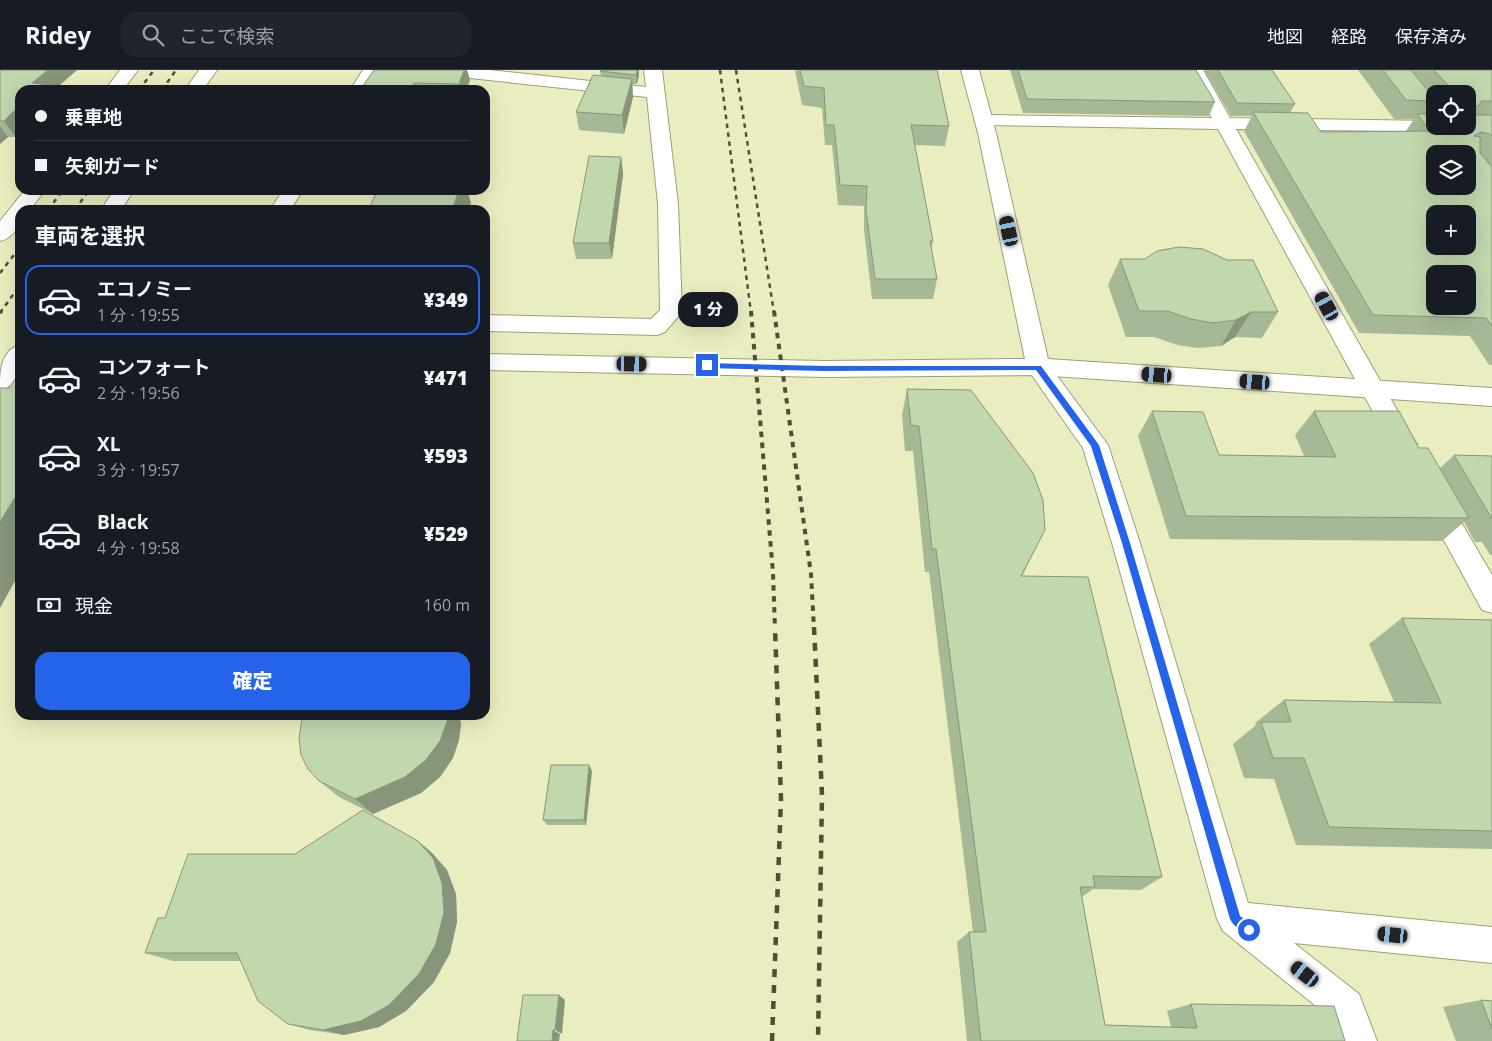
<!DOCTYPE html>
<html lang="ja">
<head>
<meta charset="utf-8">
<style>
  body { margin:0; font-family:"Open Sans","Noto Sans JP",sans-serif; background:#20242c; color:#f1f3f6; height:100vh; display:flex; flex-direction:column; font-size:19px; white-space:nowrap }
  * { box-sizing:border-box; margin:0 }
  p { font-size:16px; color:#9ea1a6 }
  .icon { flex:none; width:28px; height:28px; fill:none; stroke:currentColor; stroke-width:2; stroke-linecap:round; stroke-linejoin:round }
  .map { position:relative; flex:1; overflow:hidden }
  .side { position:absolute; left:15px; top:135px; width:475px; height:515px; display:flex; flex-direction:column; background:#171b24; border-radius:15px; box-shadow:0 5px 20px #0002 }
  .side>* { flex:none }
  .hud { position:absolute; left:15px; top:15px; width:475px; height:110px; border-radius:15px; box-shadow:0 5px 20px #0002; display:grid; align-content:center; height:110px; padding:0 20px; background:#171b24 }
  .tools { position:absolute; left:1426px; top:15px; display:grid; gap:10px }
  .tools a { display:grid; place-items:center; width:50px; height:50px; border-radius:10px; background:#171b24; box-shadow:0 5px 20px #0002; font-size:25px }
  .end { position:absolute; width:22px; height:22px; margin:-11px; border:6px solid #2563eb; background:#fff; box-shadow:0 0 0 2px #fff }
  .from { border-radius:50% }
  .bubble { position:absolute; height:35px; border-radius:15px; background:#171b24; box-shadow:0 5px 20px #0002; font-size:16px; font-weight:800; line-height:35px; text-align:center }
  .car { position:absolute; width:15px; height:30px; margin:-15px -8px; border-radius:6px; box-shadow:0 0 4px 1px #0007; background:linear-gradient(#222 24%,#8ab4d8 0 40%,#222 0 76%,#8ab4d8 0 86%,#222 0) }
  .hud b { display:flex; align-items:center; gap:18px; height:48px; font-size:19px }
  .hud b+b { border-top:1px solid #363941 }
  .hud i { width:12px; height:12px; background:#f1f3f6 }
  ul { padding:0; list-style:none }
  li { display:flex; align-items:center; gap:15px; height:70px; margin:0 10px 8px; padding:0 10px; border:2px solid transparent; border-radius:15px }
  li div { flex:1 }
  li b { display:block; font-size:19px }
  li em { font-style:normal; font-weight:800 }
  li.active { border-color:#2563eb }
  li>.icon { width:45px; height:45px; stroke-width:1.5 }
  h2 { padding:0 20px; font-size:22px; line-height:60px }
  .pay { display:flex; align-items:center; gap:12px; height:55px; padding:0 20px; font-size:19px }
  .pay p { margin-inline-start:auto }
  .action { display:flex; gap:10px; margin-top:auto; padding:10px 20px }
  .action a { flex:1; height:58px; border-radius:15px; background:#2563eb; color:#fff; font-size:20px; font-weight:800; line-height:58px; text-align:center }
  header { display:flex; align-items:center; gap:30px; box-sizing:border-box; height:70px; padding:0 25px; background:#171b24; border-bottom:1px solid #363941 }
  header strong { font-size:24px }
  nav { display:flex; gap:28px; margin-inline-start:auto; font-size:18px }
  .search { width:350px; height:45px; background:#20242c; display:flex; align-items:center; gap:12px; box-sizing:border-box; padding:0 18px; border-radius:15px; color:#9ea1a6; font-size:19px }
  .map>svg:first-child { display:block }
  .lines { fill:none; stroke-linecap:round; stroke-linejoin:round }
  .minor-casing { stroke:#9da074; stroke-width:2 }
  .tertiary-casing { stroke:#9da074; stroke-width:2 }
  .minor { fill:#fff; fill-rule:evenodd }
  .tertiary { fill:#fff; fill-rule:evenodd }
  .rail-far2 { stroke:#4d4f37; stroke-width:2.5; stroke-dasharray:4.5 4.5; stroke-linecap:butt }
  .rail-far1 { stroke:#4d4f37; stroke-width:4; stroke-dasharray:5.5 5.5; stroke-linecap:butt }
  .rail { stroke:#4d4f37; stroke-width:4.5; stroke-dasharray:8 8; stroke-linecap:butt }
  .wall { fill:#a6b996; fill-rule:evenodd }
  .shaded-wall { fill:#87967a }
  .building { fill:#c1d7ae; stroke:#87967a; fill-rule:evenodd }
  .route { fill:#2563eb }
</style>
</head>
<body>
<header>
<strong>Ridey</strong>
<div class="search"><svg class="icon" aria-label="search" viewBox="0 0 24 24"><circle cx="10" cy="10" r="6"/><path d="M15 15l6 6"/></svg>ここで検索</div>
<nav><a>地図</a><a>経路</a><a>保存済み</a></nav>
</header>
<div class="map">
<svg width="1492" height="971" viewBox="0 0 1492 971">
  <rect width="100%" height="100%" fill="#eaedbf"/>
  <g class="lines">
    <defs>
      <g id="minor">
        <polygon points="120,0 138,0 123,20 105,20"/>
        <polygon points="199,0 217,0 203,20 185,20"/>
        <polygon points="363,0 381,0 368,20 350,20"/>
        <polygon points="432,0 489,0 646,17 644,0 662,0 678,134 682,242 665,262 657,265 485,261 485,245 651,249 660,240 658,134 647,27 441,5 435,4"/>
        <polygon points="1185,0 1203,0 1230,48 1435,51 1435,56 1468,56 1468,51 1492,52 1492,62 1236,59 1413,368 1417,375 1413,382 1404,385 1395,382 1218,59 984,55 978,54 975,50 978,46 984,45 1212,48"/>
        <path d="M25,120H45L30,140H20C20,154 15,168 0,171V151Z"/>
        <polygon points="114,120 134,120 121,140 101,140"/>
        <polygon points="283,120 303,120 290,140 270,140"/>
        <path d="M20,275C20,294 22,314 0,321C0,302 0,281 20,275Z"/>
        <polygon points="1038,289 1046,291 1108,375 1140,473 1248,833 1492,857 1492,893 1294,873 1359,924 1377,971 1339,971 1332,949 1223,861 1217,849 1112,473 1083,378 1026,297 1030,291"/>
        <polygon points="1435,420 1444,423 1492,505 1492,543 1482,540 1422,430 1426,423"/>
      </g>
      <g id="tertiary">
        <polygon points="961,0 979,0 996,63 1048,289 1492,318 1492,336 1038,305 824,307 485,300 485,284 824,291 1025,289 978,63"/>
        <polygon points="20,278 20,294 10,292 6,286 10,280"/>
      </g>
    </defs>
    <use href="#minor" class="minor-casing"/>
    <use href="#tertiary" class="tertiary-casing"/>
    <use href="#minor" class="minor"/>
    <use href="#tertiary" class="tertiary"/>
    <g class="rail-far2">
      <polyline points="720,0 751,243"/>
      <polyline points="736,0 774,243"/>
      <polyline points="139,20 154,0"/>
      <polyline points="162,20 176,0"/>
      <polyline points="48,140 63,120"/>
      <polyline points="75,140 89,120"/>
      <polyline points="0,203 20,177"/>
      <polyline points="0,243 20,215"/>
    </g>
    <g class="rail-far1">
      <polyline points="751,241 773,503 775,559"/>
      <polyline points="774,241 811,504 814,559"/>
      <polyline points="0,243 1,241"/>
    </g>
    <g class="rail">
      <polyline points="814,557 822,725 818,971"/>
      <polyline points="772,971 781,729 775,557"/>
    </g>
  </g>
  <g class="wall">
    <polygon points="0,0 77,0 54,20 20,20 16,67 8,67 0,74"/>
    <polygon points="373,0 467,0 470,10 466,20 360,20 373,1"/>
    <polygon points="795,0 937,0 949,56 945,76 914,75 933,171 931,179 937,209 933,229 872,229 864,160 864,136 838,135 832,75 825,75 822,38 802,35"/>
    <polygon points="1010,0 1196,0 1215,32 1209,46 1023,43"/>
    <path d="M1204,0H1272L1295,34L1290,43L1321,62L1406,61L1414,49H1394L1358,0H1492V295H1489L1470,266L1359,263L1244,61L1252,46H1231ZM1435,24H1468V56L1427,44L1435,33Z"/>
    <polygon points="600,1 639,5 637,14 632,14 633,27 624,64 579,60 576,42 601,6"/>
    <polygon points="621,87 623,104 612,189 576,189 573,173"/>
    <polygon points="1120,189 1145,189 1278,242 1262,268 1235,267 1221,276 1198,278 1177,275 1154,267 1126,267 1108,215"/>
    <polygon points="907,319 1045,460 1022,506 1162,807 1141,820 1093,819 1082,827 1105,955 1171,957 1167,941 1191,934 1345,971 967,971 957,872 969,862 973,862 929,502 925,502 913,381 905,381 902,345"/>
    <polygon points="1152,341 1219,385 1304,386 1295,365 1314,341 1419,378 1440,398 1454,385 1492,386 1492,485 1490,485 1482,472 1475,472 1464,452 1442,471 1170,469 1138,366"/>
    <polygon points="1402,548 1492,550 1492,779 1296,775 1274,709 1244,708 1233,674 1256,655 1255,653 1284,630 1394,632 1369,574"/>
    <polygon points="304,645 459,645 461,654 459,670 453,688 440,707 421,723 373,744 339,727 319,711"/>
    <polygon points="592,701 586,755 547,755 543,750"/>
    <polygon points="418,771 432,783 447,800 456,824 457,852 450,883 434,912 406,941 379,957 344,965 310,960 288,954 241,891 173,891 145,883 165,848 295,784"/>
    <polygon points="1481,930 1492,931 1492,971 1456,971 1443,937"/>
  </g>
  <g class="shaded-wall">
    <polygon points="48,0 77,0 54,20 35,20 32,13"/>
    <polygon points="464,0 467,0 470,10 466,20 460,20 459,14"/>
    <polygon points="637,0 639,0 639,5 637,14 636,5"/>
    <polygon points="632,9 633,27 624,64 622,45"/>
    <polygon points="414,13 417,20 412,20 411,19"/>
    <polygon points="20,35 20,63 16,67 4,51"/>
    <polygon points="0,56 8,67 0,74"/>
    <polygon points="621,87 623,104 612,189 609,173"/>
    <polygon points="459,120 467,120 471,133 469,140 452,140"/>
    <polygon points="1251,242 1235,267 1221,276 1236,250"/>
    <polygon points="20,419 20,502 0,538 0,452"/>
    <polygon points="447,645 459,645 461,654 459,670 453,688 440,707 421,723 373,744 355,729"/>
    <polygon points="589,695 592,701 586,755 584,750"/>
    <polygon points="418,771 432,783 447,800 456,824 457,852 450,883 434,912 406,941 379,957 344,965 323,960"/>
    <polygon points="559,925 565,930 562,964 555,960"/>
    <polygon points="553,960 560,964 559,971 552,971"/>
  </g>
  <g class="building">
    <polygon points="0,0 48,0 32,13 42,14 35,20 20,20 20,35 4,51 0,51"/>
    <polygon points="374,0 464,0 459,14 414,13 411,19 403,18 402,20 360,20"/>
    <polygon points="601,0 637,0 636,5 600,1"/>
    <polygon points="800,0 937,0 949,56 911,55 933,171 930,171 937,209 875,209 866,140 867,116 840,115 834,55 826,55 824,18 804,16"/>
    <polygon points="1018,0 1196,0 1215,32 1027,29"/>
    <polygon points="1218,0 1272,0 1295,34 1237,33"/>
    <polygon points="1383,0 1411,0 1435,29 1435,31 1406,30"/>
    <polygon points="1434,0 1492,0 1492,31 1481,31 1479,36 1468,36 1468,24 1449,24 1449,16"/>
    <polygon points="593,5 632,9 622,45 576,42"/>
    <path d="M1253,42L1308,43L1321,62L1430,61L1417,44H1435V56H1468V45H1492V66L1490,64L1481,62L1474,66L1480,67V83L1492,97V256L1486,248L1373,245ZM1435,84H1468V116H1435ZM1435,144H1468V176H1435ZM1435,204H1468V236H1435Z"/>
    <polygon points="589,86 621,87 609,173 573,173"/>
    <polygon points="377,120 459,120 452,140 369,140"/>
    <polygon points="1179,177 1203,179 1227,190 1253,190 1278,242 1251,242 1236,250 1213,253 1191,249 1167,241 1139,241 1120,189 1145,189 1157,181"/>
    <polygon points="20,302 20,419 0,452 0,318 9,318"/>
    <polygon points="907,319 971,320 1033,403 1043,430 1045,460 1021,506 1088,507 1162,807 1093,806 1095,817 1080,817 1105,955 1197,958 1191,934 1334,936 1345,971 981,971 969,862 986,862 936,479 932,479 919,356 911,355"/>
    <polygon points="1152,341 1203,342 1219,385 1336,387 1314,341 1399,341 1419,378 1428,378 1469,448 1186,446"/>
    <polygon points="1454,385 1492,386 1492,449"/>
    <polygon points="1402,548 1492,550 1492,761 1329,757 1304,688 1273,688 1261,652 1291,652 1284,630 1441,633"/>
    <polygon points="304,645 447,645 447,652 440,671 426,690 405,707 355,729 319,711 308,699 301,685 299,668 302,649"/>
    <polygon points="551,695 589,695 584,750 543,750"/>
    <polygon points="363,740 418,771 433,788 442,813 444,842 436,874 419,904 389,935 361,951 323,960 288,954 258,931 237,883 145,883 158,848 165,848 188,784 295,784"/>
    <polygon points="523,925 559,925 555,960 553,960 552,971 517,971"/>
    <polygon points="1481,930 1492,931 1492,959"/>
  </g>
  <path class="route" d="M707,293L824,296H1041L1099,375L1130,473L1240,846L1253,856L1255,860L1253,863L1249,865C1242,862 1233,856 1230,849L1122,473L1091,376L1036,300L824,301L707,298L704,295Z"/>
</svg>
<div class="tools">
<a><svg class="icon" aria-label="locate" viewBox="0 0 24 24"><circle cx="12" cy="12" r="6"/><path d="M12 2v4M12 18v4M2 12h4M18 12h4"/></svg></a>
<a><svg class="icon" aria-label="layers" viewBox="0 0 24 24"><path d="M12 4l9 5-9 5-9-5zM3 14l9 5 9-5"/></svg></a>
<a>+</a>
<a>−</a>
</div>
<i class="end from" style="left:1249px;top:860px"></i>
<i class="end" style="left:707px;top:295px"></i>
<div class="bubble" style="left:678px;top:222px;width:60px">1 分</div>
<i class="car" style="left:1009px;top:161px;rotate:348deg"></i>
<i class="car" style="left:1327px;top:236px;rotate:331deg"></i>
<i class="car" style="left:632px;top:294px;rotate:91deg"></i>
<i class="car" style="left:1157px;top:305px;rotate:274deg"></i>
<i class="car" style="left:1255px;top:312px;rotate:274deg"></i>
<i class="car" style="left:1393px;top:865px;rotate:276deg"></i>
<i class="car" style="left:1305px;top:904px;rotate:308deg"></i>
<div class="hud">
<b><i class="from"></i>乗車地</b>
<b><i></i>矢剣ガード</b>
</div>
<section class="side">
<h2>車両を選択</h2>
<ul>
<li class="active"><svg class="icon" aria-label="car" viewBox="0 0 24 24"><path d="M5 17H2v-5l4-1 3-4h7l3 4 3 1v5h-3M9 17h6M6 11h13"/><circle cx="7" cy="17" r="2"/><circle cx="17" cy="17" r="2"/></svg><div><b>エコノミー</b><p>1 分 · 19:55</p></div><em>¥349</em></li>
<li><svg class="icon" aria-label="car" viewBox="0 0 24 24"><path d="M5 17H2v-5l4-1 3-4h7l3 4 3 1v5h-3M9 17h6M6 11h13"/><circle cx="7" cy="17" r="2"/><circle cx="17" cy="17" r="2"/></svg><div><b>コンフォート</b><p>2 分 · 19:56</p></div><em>¥471</em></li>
<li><svg class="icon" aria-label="car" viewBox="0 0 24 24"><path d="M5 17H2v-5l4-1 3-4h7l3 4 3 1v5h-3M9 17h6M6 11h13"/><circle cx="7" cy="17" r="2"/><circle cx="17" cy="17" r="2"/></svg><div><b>XL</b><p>3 分 · 19:57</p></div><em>¥593</em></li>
<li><svg class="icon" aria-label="car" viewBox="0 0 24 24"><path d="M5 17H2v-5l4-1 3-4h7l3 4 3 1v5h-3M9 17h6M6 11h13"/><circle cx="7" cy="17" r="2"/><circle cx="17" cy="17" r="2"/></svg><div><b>Black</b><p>4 分 · 19:58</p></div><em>¥529</em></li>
</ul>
<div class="pay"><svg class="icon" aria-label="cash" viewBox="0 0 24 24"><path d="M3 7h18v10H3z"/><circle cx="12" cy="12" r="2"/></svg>現金<p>160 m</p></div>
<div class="action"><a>確定</a></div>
</section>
</div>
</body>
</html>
